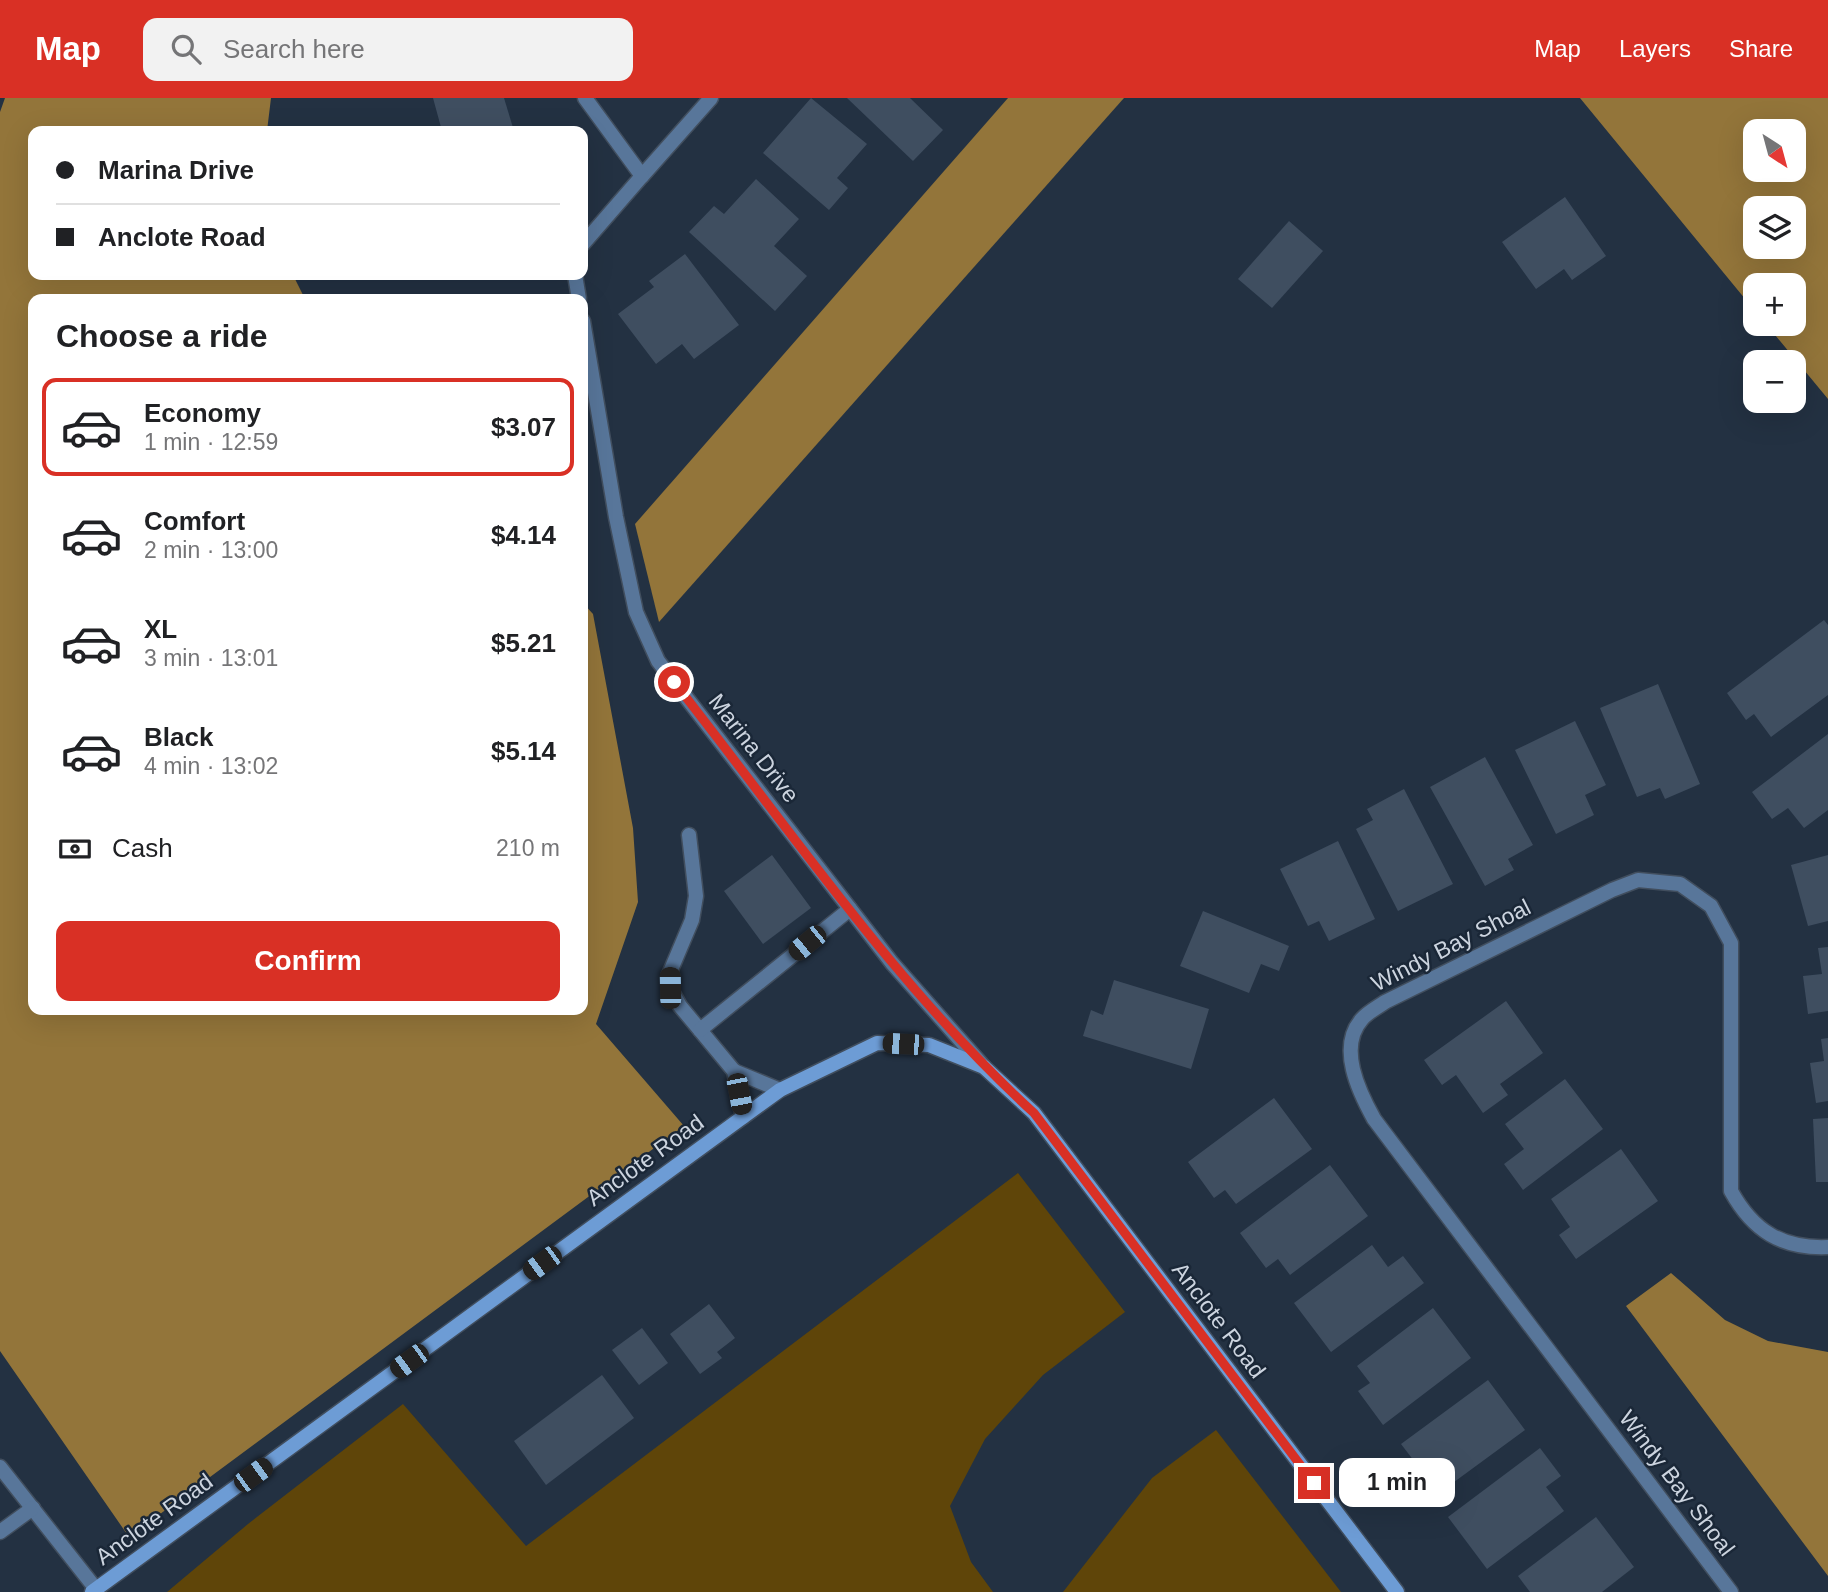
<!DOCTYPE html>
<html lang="en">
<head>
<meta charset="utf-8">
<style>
  body { margin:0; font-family:Helvetica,sans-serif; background:#f2f2f2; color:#202124; height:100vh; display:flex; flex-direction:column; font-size:26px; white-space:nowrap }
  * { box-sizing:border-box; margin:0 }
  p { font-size:23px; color:#757577 }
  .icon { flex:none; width:38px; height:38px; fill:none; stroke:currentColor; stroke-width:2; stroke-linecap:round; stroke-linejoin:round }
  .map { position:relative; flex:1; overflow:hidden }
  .panel { position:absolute; left:28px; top:196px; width:560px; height:721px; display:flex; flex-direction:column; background:#fff; border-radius:14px; box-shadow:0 7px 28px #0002 }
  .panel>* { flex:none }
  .guide { position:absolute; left:28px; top:28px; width:560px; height:154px; border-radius:14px; box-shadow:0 7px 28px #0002; display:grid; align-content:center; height:154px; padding:0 28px; background:#fff }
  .needle { width:46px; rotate:144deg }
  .tools { position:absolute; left:1743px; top:21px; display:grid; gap:14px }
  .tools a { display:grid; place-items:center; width:63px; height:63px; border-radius:14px; background:#fff; box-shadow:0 7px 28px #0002; font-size:35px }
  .end { position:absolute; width:32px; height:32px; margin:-16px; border:9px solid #d93025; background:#fff; box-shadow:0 0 0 4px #fff }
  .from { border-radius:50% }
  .bubble { position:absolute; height:49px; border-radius:14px; background:#fff; box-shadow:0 7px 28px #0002; font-size:23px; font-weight:600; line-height:49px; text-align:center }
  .car { position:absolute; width:21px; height:42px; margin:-21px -10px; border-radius:9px; box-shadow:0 0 5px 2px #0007; background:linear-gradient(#222 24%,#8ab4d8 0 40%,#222 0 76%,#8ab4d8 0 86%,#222 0) }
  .guide b { display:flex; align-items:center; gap:24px; height:66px; font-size:26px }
  .guide b+b { border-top:2px solid #e0e0e0 }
  .guide i { width:18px; height:18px; background:#202124 }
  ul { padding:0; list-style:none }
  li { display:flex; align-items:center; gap:21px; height:98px; margin:0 14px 10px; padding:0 14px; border:4px solid transparent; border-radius:14px }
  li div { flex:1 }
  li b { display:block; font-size:26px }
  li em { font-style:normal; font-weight:600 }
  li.on { border-color:#d93025 }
  li>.icon { width:63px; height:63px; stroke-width:1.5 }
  h2 { padding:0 28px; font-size:32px; line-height:84px }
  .pay { display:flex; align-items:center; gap:18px; height:77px; padding:0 28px; font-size:26px }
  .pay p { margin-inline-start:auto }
  .button { display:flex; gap:14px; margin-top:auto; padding:14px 28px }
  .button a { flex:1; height:80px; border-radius:14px; background:#d93025; color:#fff; font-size:28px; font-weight:600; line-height:80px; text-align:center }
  header { display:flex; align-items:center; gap:42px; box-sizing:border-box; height:98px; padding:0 35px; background:#d93025; color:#fff }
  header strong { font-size:33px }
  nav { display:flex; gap:38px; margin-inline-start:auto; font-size:24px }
  .search { width:490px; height:63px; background:#f2f2f2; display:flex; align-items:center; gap:18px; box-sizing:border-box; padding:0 24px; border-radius:14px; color:#757577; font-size:26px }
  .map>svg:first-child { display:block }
  .green { fill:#5f4509 }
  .water { fill:#93753a; fill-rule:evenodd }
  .building { fill:#3f4e60 }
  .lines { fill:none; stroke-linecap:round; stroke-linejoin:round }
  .lane-casing { stroke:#414e5e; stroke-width:17 }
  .street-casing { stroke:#414e5e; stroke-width:17 }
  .secondary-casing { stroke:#414e5e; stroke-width:17 }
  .lane { stroke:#58769a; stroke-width:14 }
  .street { stroke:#58769a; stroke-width:14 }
  .secondary { stroke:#6d9cd5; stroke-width:14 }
  .route { stroke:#d93025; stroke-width:9 }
  .labels { text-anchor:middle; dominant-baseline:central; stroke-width:5; stroke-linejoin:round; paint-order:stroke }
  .street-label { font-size:23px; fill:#ccd4df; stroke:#1a2737 }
</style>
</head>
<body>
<header>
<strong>Map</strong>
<div class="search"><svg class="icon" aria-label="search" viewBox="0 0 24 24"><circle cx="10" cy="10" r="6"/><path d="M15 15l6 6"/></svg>Search here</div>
<nav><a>Map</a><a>Layers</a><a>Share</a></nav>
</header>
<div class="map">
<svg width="1828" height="1494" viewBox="0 0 1828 1494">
  <rect width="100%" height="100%" fill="#233142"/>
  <g class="green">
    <polygon points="1018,1075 1125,1214 1043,1277 985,1341 950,1408 971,1464 993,1494 167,1494 248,1426 403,1306 526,1448"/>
    <polygon points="1216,1332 1341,1494 1063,1494 1152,1380"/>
  </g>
  <g class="water">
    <polygon points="5,0 271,0 267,33 33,33 33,177 293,177 305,201 33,201 33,912 583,912 583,505 593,516 633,730 638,804 596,926 684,1028 129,1439 0,1253 0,14"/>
    <polygon points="1008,0 1124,0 659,524 635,426"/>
    <path d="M1580,0H1828V301L1766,226H1794V187H1755V213ZM1755,33H1794V72H1755ZM1755,110H1794V149H1755Z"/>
    <polygon points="1671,1175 1725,1222 1768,1243 1828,1254 1828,1478 1626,1208"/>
  </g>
  <g class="building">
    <polygon points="433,0 504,0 514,33 442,33"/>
    <polygon points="811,0 867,46 837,80 848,90 829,112 763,55"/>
    <polygon points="847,0 910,0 943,32 913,63"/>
    <polygon points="756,81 799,121 774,148 807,178 775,213 689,134 714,108 724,116"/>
    <polygon points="1565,99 1606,158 1572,182 1564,171 1536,191 1502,144"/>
    <polygon points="1289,123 1323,153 1272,210 1238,181"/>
    <polygon points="685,156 739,227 694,261 682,246 656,266 618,216 654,189 649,183"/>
    <polygon points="1824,522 1828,527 1828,597 1771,639 1754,616 1746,622 1727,595"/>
    <polygon points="1658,586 1700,686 1665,701 1660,690 1637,699 1600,610"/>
    <polygon points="1575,623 1606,687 1585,697 1594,717 1556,736 1515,652"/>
    <polygon points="1828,636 1828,712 1804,730 1788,710 1772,721 1752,694"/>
    <polygon points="1485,659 1533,747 1508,761 1514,772 1485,788 1430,689"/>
    <polygon points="1404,691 1453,786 1398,813 1356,731 1373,722 1367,711"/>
    <polygon points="1338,743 1375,821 1329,843 1319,823 1308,828 1280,771"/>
    <polygon points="772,757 811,810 763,846 724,793"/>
    <polygon points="1828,757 1828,823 1808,828 1791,767"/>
    <polygon points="1203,813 1289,848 1279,873 1261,866 1249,895 1180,868"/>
    <polygon points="1828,849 1828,913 1808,916 1803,878 1822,876 1818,850"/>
    <polygon points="1114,882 1209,911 1191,971 1083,938 1091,912 1103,917"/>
    <polygon points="1506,903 1543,955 1500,986 1508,997 1483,1015 1456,977 1442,987 1424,962"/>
    <polygon points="1828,940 1828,1003 1816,1005 1810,965 1824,963 1821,941"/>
    <polygon points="1565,981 1603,1031 1523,1092 1504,1066 1524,1051 1505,1026"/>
    <polygon points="1274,1000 1312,1051 1236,1106 1225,1092 1214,1100 1188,1064"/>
    <polygon points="1828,1020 1828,1084 1816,1084 1813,1021"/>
    <polygon points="1621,1051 1658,1103 1576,1161 1559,1137 1570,1129 1551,1101"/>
    <polygon points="1330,1067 1368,1118 1290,1177 1278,1161 1266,1170 1240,1135"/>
    <polygon points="1372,1147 1388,1169 1403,1158 1424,1185 1331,1254 1294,1205"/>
    <polygon points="709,1206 735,1240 717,1254 722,1260 700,1276 670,1236"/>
    <polygon points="1433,1210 1471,1260 1383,1327 1358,1293 1370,1285 1357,1268"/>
    <polygon points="642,1230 668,1265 639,1287 612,1252"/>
    <polygon points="602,1277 634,1320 546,1387 514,1343"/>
    <polygon points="1488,1282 1525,1332 1450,1387 1438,1371 1427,1380 1401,1346"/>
    <polygon points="1540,1350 1561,1378 1546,1389 1564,1413 1487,1471 1448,1419"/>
    <polygon points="1596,1419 1634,1469 1602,1494 1530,1494 1518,1478"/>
  </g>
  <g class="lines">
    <defs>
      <g id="lane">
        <polyline points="689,737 696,798 692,822 670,874 670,890 680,908 734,973 743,1019"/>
        <polyline points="700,932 850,811"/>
        <polyline points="734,973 780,992"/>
        <polyline points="0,1369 96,1491"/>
        <polyline points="0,1434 33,1410"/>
      </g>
      <g id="street">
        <polyline points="585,0 642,78 711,0"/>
        <polyline points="583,146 642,78"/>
        <polyline points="575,177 579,201"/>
        <polyline points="583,223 616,419 636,514 658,563 892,865 984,969"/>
        <path d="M1731,1494L1374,1021C1359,994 1337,949 1362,921C1368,914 1378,909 1385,904L1612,792L1638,782L1680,786L1711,808L1731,845V1093C1753,1133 1782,1151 1828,1149"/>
      </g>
      <polyline id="secondary" points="92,1494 780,992 877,945 929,947 984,969 1034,1015 1397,1494"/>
    </defs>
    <use href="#lane" class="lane-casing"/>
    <use href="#street" class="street-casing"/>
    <use href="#secondary" class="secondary-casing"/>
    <use href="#lane" class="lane"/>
    <use href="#street" class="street"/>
    <use href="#secondary" class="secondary"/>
  </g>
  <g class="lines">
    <path class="route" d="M674,584C790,731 896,889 1034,1015L1314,1385"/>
  </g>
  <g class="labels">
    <g class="street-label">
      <text transform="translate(754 650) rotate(52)">Marina Drive</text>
      <text transform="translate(1451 847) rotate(-27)">Windy Bay Shoal</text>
      <text transform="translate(645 1062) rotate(-36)">Anclote Road</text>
      <text transform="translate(1219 1222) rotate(53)">Anclote Road</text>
      <text transform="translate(1677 1385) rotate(53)">Windy Bay Shoal</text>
      <text transform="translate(154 1421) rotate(-36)">Anclote Road</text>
    </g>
  </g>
</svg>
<div class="tools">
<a><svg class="needle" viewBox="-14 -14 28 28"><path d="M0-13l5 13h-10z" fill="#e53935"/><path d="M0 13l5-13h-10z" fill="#757577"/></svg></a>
<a><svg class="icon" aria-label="layers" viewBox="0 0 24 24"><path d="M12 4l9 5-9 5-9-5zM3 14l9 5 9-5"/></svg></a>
<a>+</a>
<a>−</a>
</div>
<i class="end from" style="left:674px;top:584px"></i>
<i class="end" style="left:1314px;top:1385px"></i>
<div class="bubble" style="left:1339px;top:1360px;width:116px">1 min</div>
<i class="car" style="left:807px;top:845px;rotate:231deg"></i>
<i class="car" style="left:670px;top:890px;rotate:359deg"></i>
<i class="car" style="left:903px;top:946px;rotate:273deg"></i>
<i class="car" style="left:739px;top:996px;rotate:169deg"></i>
<i class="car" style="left:542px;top:1165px;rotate:234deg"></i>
<i class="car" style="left:409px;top:1263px;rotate:234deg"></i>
<i class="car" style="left:253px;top:1377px;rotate:54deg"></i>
<div class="guide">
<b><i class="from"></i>Marina Drive</b>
<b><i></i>Anclote Road</b>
</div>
<section class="panel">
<h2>Choose a ride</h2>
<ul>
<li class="on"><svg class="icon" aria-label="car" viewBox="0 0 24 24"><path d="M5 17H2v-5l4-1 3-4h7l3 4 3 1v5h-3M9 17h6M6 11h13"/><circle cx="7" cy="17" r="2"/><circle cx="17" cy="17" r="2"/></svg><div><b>Economy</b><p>1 min · 12:59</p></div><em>$3.07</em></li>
<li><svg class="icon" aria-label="car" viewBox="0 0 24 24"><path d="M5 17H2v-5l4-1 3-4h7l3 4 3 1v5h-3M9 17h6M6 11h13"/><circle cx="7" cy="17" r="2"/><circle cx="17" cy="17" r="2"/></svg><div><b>Comfort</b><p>2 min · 13:00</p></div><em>$4.14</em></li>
<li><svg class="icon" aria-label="car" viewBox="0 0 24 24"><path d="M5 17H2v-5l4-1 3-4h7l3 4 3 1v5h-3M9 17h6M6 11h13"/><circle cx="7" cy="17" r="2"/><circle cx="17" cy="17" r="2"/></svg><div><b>XL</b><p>3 min · 13:01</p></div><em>$5.21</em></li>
<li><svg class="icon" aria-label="car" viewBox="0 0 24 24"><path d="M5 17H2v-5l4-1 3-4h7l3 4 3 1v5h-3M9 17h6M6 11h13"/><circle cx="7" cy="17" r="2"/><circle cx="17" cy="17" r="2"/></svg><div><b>Black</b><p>4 min · 13:02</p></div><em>$5.14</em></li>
</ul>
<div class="pay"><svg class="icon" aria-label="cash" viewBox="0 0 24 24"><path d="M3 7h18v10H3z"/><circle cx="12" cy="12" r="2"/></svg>Cash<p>210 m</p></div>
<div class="button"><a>Confirm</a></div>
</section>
</div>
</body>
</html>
